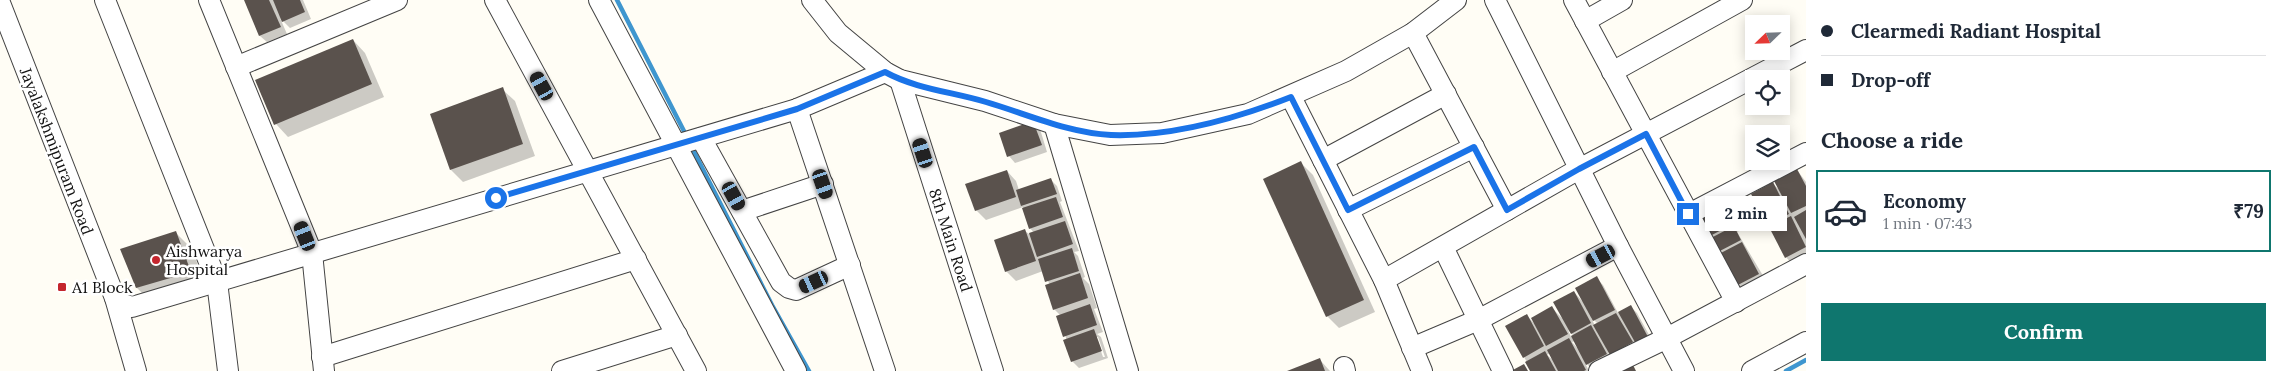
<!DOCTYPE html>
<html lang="en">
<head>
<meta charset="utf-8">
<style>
  body { margin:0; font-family:Lora,serif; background:#f6f6f7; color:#1f2937; height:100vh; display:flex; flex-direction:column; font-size:19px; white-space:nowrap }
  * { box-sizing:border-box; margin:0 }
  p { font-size:16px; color:#747a83 }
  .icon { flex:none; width:28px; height:28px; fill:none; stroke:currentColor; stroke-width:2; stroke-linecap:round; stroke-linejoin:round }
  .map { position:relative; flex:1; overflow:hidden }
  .drawer { display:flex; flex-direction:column; background:#fff; width:475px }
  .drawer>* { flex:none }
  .top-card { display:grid; align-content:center; height:110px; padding:0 15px; background:#fff }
  .needle { width:32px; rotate:247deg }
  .buttons { position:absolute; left:1745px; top:15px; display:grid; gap:10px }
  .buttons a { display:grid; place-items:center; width:45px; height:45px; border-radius:0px; background:#fff; box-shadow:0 2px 12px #0003; font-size:25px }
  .end { position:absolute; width:22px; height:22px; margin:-11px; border:6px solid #1a73e8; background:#fff; box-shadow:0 0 0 2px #fff }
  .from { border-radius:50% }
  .bubble { position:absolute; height:35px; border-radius:0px; background:#fff; box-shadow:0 2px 12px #0003; font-size:16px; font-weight:700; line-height:35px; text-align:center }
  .car { position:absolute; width:15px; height:30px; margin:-15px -8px; border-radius:6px; box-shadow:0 0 4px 1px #0007; background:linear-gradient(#222 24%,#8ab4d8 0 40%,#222 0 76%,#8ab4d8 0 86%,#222 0) }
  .top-card b { display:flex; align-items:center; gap:18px; height:48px; font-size:19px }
  .top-card b+b { border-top:1px solid #e0e1e3 }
  .top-card i { width:12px; height:12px; background:#1f2937 }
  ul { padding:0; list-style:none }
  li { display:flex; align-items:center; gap:15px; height:82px; margin:0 10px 8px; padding:0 5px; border:2px solid transparent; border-radius:0px }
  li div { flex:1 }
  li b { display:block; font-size:19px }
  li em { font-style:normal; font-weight:700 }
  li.selected { border-color:#0f766e }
  li>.icon { width:45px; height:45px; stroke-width:1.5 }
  h2 { padding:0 15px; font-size:22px; line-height:60px }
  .action { display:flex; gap:10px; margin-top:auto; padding:10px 15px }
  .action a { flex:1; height:58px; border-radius:0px; background:#0f766e; color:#fff; font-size:20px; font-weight:700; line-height:58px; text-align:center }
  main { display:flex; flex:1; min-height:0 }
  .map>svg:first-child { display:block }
  .shadow { fill:#0003; fill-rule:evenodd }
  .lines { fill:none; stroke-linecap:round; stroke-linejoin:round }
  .stream { stroke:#3f96cf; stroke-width:4.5 }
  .building { fill:#5a524d }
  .minor-casing { stroke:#444; stroke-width:22 }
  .minor { stroke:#fff; stroke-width:20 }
  .route { stroke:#1a73e8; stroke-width:6 }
  .poi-dot { fill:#c4262e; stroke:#fff; stroke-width:2 }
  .labels { text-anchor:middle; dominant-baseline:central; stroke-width:5; stroke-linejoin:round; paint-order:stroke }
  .street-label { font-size:16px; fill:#111; stroke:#fff }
  .poi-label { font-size:16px; fill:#111; stroke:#fff; text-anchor:start }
</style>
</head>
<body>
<main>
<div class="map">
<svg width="1806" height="371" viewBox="0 0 1806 371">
  <rect width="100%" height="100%" fill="#fffdf5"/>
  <g class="shadow">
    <polygon points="245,0 303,0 311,19 290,28 280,18 287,34 267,42 260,36"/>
    <polygon points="353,40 365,53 384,97 288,137 276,124 257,80"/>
    <polygon points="502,89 515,101 535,156 463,182 451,170"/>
    <polygon points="1033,122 1040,129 1047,152 1015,163 1009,156"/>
    <polygon points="1301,163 1313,175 1375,312 1339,328 1327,316"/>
    <polygon points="1797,170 1806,182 1806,257 1792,264 1786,257 1769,224 1773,184 1781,191"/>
    <path d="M1007,171L1016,181L1019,190L1051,180L1057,186L1062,201L1060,202L1079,251L1074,252L1078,256L1085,277L1083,278L1089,284L1097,308L1094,309L1103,332L1097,334L1101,337L1108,358L1079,368L1072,361L1060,315L1054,309L1050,285L1043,271L1016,281L1006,271L1025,231L1029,234L1034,233L1030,228L1023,207L986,220L976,210ZM1096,337H1098L1105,357H1103Z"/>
    <polygon points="1723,206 1730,213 1739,231 1737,232 1768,284 1744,296 1709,236"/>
    <polygon points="176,233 192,249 206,288 153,304 137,288 121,250"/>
    <path d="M1596,278L1603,285L1618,313L1630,306L1637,313L1654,344L1635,342L1617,361L1608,352L1612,361L1594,371L1584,361L1589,371H1532L1524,357L1527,316L1535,324L1552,308L1562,318L1574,292L1584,303ZM1591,317L1598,324L1595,326ZM1568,330L1574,336L1571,337ZM1575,341L1578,349L1572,342ZM1550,353L1554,361L1547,355Z"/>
    <polygon points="1320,360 1330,371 1290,371"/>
  </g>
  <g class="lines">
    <g class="stream">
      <polyline points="617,0 687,137"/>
      <polyline points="691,146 772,305 809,371"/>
      <polyline points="1786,371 1806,360"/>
    </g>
  </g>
  <g class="building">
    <polygon points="244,0 269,0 281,27 259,36"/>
    <polygon points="273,0 300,0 305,12 282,22"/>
    <polygon points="353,39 372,84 274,125 255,80"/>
    <polygon points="503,87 523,144 450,170 430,114"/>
    <polygon points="1033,121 1042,145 1007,157 999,133"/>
    <polygon points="1301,161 1364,300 1326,317 1263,179"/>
    <polygon points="1797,169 1806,186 1806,206 1791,213 1774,181"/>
    <polygon points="1007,170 1016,197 975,211 965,184"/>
    <polygon points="1051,178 1057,194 1021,206 1016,190"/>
    <polygon points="1773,182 1789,214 1768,225 1751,194"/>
    <polygon points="1056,197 1063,217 1029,229 1022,208"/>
    <polygon points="1723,205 1733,224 1708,237 1698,218"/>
    <polygon points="1806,210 1806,239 1794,217"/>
    <polygon points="1791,216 1806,247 1785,258 1769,227"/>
    <polygon points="1065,221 1073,244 1037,257 1029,233"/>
    <polygon points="1734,226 1741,240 1716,253 1709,239"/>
    <polygon points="1025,229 1036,261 1005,272 994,240"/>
    <polygon points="176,231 191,272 136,288 120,249"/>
    <polygon points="1742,242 1759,274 1734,287 1717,255"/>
    <polygon points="1072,248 1079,271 1045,282 1038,259"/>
    <polygon points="1080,273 1088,298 1053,310 1045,285"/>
    <polygon points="1597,276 1615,310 1593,321 1575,288"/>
    <polygon points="1574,291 1591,323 1571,334 1553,302"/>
    <polygon points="1090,304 1097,325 1063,337 1056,316"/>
    <polygon points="1631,305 1648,337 1636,344 1618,312"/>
    <polygon points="1552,306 1568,334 1546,346 1531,318"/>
    <polygon points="1616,313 1633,342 1610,355 1593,325"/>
    <polygon points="1527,314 1544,346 1523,358 1505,326"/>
    <polygon points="1591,325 1607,354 1586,365 1571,336"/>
    <polygon points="1094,329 1102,351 1071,362 1063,340"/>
    <polygon points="1569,338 1586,370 1584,371 1558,371 1547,350"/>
    <polygon points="1545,351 1556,371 1530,371 1525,362"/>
    <polygon points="1320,358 1325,371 1287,371"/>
    <polygon points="1632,363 1636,371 1621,371"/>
    <polygon points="1524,364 1528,371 1511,371"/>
  </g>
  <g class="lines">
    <defs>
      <g id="minor">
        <polyline points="105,0 217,282 228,371"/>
        <polyline points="209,0 312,253 324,371"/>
        <polyline points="495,0 696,371"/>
        <polyline points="599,0 796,371"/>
        <polyline points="812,0 838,33 885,72 900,80 985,101 1054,124 1110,135 1162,133 1248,114 1346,71 1413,33 1456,0"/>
        <polyline points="1495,0 1618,246 1684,371"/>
        <polyline points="1574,0 1736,302"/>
        <polyline points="0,3 115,298 136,371"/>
        <polyline points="1585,21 1622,0"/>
        <polyline points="1413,33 1507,210"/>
        <polyline points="236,67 397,0"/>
        <polyline points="1612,72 1742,0"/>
        <polyline points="900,80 993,371"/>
        <polyline points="1291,97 1384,280 1422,371"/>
        <polyline points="797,109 885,371"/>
        <polyline points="1054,124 1128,371"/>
        <polyline points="701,138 781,282 789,288 796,290 850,265"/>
        <polyline points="1323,160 1446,94"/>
        <polyline points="1348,210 1474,147"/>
        <polyline points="742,211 823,184"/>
        <polyline points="1689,214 1806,153"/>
        <polyline points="1443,247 1503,371"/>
        <polyline points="1384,280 1579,169 1806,50"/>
        <polyline points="115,298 123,304 132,307 797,109 885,72"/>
        <polyline points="1412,348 1478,320 1618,246"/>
        <polyline points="322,357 636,259"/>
        <polyline points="1344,367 1345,371"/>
        <polyline points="562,371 677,335"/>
        <polyline points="1599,371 1665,339 1806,264"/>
        <polyline points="1752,371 1806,342"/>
      </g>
    </defs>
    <use href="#minor" class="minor-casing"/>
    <use href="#minor" class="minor"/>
  </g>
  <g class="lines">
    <path class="route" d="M496,198L797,109L885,72C916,89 953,92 986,102C1027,114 1068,133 1111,135C1172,137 1235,119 1291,97L1348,210L1474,147L1507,210L1579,169L1646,134L1688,214"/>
  </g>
  <g class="poi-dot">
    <circle cx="156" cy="260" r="5"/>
    <rect x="57" y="282" width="10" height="10" rx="2.5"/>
  </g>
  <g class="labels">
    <g class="street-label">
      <text transform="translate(57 151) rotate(69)">Jayalakshmipuram Road</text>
      <text transform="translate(951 240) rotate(72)">8th Main Road</text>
    </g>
    <g class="poi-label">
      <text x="166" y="251">Aishwarya<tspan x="166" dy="18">Hospital</tspan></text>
      <text x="72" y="287">A1 Block</text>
    </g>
  </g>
</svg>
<div class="buttons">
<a><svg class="needle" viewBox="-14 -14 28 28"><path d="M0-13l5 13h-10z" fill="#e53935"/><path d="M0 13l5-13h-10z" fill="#747a83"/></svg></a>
<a><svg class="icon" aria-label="locate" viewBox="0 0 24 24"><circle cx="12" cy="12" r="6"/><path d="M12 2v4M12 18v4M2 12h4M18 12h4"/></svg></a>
<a><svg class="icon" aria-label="layers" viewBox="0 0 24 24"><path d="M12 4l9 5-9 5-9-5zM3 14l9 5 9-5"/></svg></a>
</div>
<i class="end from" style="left:496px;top:198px"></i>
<i class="end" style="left:1688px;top:214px"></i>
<div class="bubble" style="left:1705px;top:196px;width:82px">2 min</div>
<i class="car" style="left:542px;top:86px;rotate:331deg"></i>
<i class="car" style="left:923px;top:153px;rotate:342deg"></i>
<i class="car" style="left:823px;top:184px;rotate:161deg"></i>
<i class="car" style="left:734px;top:196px;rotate:151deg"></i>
<i class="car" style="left:305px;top:236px;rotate:338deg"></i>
<i class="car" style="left:1601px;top:256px;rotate:242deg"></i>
<i class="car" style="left:814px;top:282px;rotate:245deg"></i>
</div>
<section class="drawer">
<div class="top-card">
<b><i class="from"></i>Clearmedi Radiant Hospital</b>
<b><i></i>Drop-off</b>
</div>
<h2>Choose a ride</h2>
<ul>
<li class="selected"><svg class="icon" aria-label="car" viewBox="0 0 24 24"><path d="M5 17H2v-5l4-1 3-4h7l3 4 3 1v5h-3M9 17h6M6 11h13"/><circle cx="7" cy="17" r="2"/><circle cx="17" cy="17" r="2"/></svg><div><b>Economy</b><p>1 min · 07:43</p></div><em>₹79</em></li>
</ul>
<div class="action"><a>Confirm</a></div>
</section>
</main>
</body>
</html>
